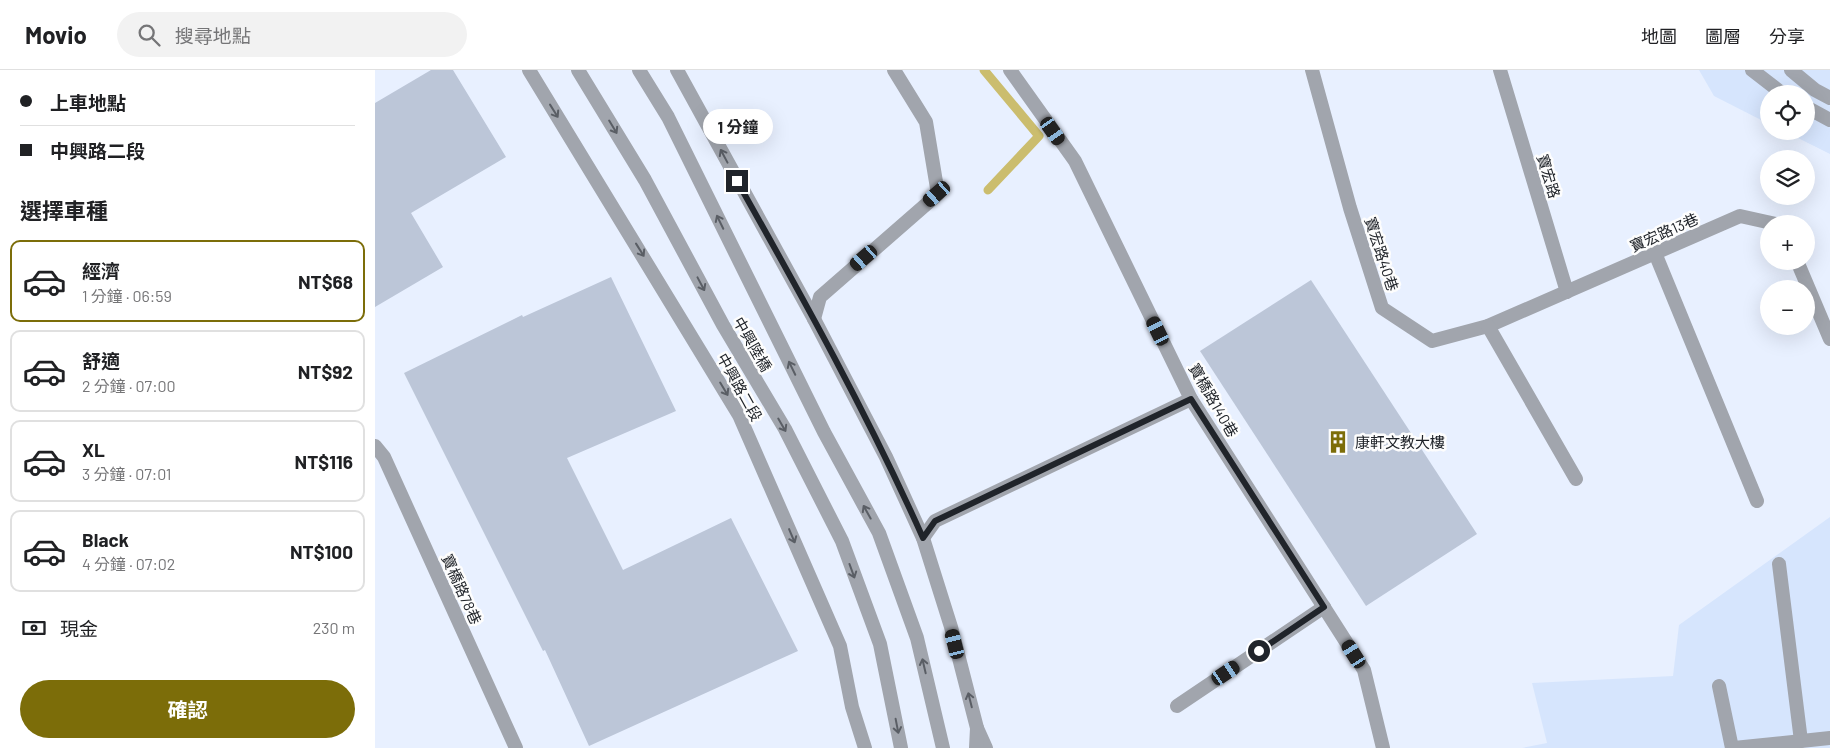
<!DOCTYPE html>
<html lang="zh-TW">
<head>
<meta charset="utf-8">
<style>
  body { margin:0; font-family:Barlow,"Noto Sans TC",sans-serif; background:#f2f2f2; color:#202124; height:100vh; display:flex; flex-direction:column; font-size:19px; white-space:nowrap }
  * { box-sizing:border-box; margin:0 }
  p { font-size:16px; color:#757577 }
  .icon { flex:none; width:28px; height:28px; fill:none; stroke:currentColor; stroke-width:2; stroke-linecap:round; stroke-linejoin:round }
  .map { position:relative; flex:1; overflow:hidden }
  .side { display:flex; flex-direction:column; background:#fff; width:375px }
  .side>* { flex:none }
  .top-card { display:grid; align-content:center; height:110px; padding:0 20px; background:#fff }
  .fabs { position:absolute; left:1385px; top:15px; display:grid; gap:10px }
  .fabs a { display:grid; place-items:center; width:55px; height:55px; border-radius:50%; background:#fff; box-shadow:0 5px 20px #0002; font-size:25px }
  .end { position:absolute; width:22px; height:22px; margin:-11px; border:6px solid #20242a; background:#fff; box-shadow:0 0 0 2px #fff }
  .from { border-radius:50% }
  .bubble { position:absolute; height:35px; border-radius:18px; background:#fff; box-shadow:0 5px 20px #0002; font-size:16px; font-weight:700; line-height:35px; text-align:center }
  .car { position:absolute; width:15px; height:30px; margin:-15px -8px; border-radius:6px; box-shadow:0 0 4px 1px #0007; background:linear-gradient(#222 24%,#8ab4d8 0 40%,#222 0 76%,#8ab4d8 0 86%,#222 0) }
  .top-card b { display:flex; align-items:center; gap:18px; height:48px; font-size:19px }
  .top-card b+b { border-top:1px solid #e0e0e0 }
  .top-card i { width:12px; height:12px; background:#202124 }
  ul { padding:0; list-style:none }
  li { display:flex; align-items:center; gap:15px; height:82px; margin:0 10px 8px; padding:0 10px; border:2px solid #e0e0e0; border-radius:10px }
  li div { flex:1 }
  li b { display:block; font-size:19px }
  li em { font-style:normal; font-weight:700 }
  li.active { border-color:#7c6d09 }
  li>.icon { width:45px; height:45px; stroke-width:1.5 }
  h2 { padding:0 20px; font-size:22px; line-height:60px }
  .pay { display:flex; align-items:center; gap:12px; height:55px; padding:0 20px; font-size:19px }
  .pay p { margin-inline-start:auto }
  .cta { display:flex; gap:10px; margin-top:auto; padding:10px 20px }
  .cta a { flex:1; height:58px; border-radius:30px; background:#7c6d09; color:#fff; font-size:20px; font-weight:700; line-height:58px; text-align:center }
  header { display:flex; align-items:center; gap:30px; box-sizing:border-box; height:70px; padding:0 25px; background:#fff; border-bottom:1px solid #e0e0e0 }
  header strong { font-size:24px }
  nav { display:flex; gap:28px; margin-inline-start:auto; font-size:18px }
  .search { width:350px; height:45px; background:#f2f2f2; display:flex; align-items:center; gap:12px; box-sizing:border-box; padding:0 18px; border-radius:28px; color:#757577; font-size:19px }
  main { display:flex; flex:1; min-height:0 }
  .map>svg:first-child { display:block }
  .built { fill:#d6e5fd }
  .lines { fill:none; stroke-linecap:round; stroke-linejoin:round }
  .stream { stroke:#cbbd6e; stroke-width:9 }
  .building { fill:#bcc6d8 }
  .service { stroke:#a1a5ad; stroke-width:14 }
  .minor { stroke:#a1a5ad; stroke-width:14 }
  .tertiary { stroke:#a1a5ad; stroke-width:14 }
  .oneway { stroke:#5a5e65 }
  .route { stroke:#20242a; stroke-width:6 }
  .labels { text-anchor:middle; dominant-baseline:central; stroke-width:5; stroke-linejoin:round; paint-order:stroke }
  .street-label { font-size:15px; fill:#20242a; stroke:#fdfdfd }
  .poi-label { font-size:15px; fill:#20242a; stroke:#fdfdfd; text-anchor:start }
</style>
</head>
<body>
<header>
<strong>Movio</strong>
<div class="search"><svg class="icon" aria-label="search" viewBox="0 0 24 24"><circle cx="10" cy="10" r="6"/><path d="M15 15l6 6"/></svg>搜尋地點</div>
<nav><a>地圖</a><a>圖層</a><a>分享</a></nav>
</header>
<main>
<section class="side">
<div class="top-card">
<b><i class="from"></i>上車地點</b>
<b><i></i>中興路二段</b>
</div>
<h2>選擇車種</h2>
<ul>
<li class="active"><svg class="icon" aria-label="car" viewBox="0 0 24 24"><path d="M5 17H2v-5l4-1 3-4h7l3 4 3 1v5h-3M9 17h6M6 11h13"/><circle cx="7" cy="17" r="2"/><circle cx="17" cy="17" r="2"/></svg><div><b>經濟</b><p>1 分鐘 · 06:59</p></div><em>NT$68</em></li>
<li><svg class="icon" aria-label="car" viewBox="0 0 24 24"><path d="M5 17H2v-5l4-1 3-4h7l3 4 3 1v5h-3M9 17h6M6 11h13"/><circle cx="7" cy="17" r="2"/><circle cx="17" cy="17" r="2"/></svg><div><b>舒適</b><p>2 分鐘 · 07:00</p></div><em>NT$92</em></li>
<li><svg class="icon" aria-label="car" viewBox="0 0 24 24"><path d="M5 17H2v-5l4-1 3-4h7l3 4 3 1v5h-3M9 17h6M6 11h13"/><circle cx="7" cy="17" r="2"/><circle cx="17" cy="17" r="2"/></svg><div><b>XL</b><p>3 分鐘 · 07:01</p></div><em>NT$116</em></li>
<li><svg class="icon" aria-label="car" viewBox="0 0 24 24"><path d="M5 17H2v-5l4-1 3-4h7l3 4 3 1v5h-3M9 17h6M6 11h13"/><circle cx="7" cy="17" r="2"/><circle cx="17" cy="17" r="2"/></svg><div><b>Black</b><p>4 分鐘 · 07:02</p></div><em>NT$100</em></li>
</ul>
<div class="pay"><svg class="icon" aria-label="cash" viewBox="0 0 24 24"><path d="M3 7h18v10H3z"/><circle cx="12" cy="12" r="2"/></svg>現金<p>230 m</p></div>
<div class="cta"><a>確認</a></div>
</section>
<div class="map">
<svg width="1455" height="678" viewBox="0 0 1455 678">
  <rect width="100%" height="100%" fill="#e8f0ff"/>
  <g class="built">
    <polygon points="1324,0 1455,0 1455,84 1409,61 1431,61 1431,24 1394,24 1394,54 1339,26"/>
    <polygon points="1455,447 1455,678 1147,678 1172,673 1157,613 1298,606 1304,555"/>
  </g>
  <g class="lines">
    <polyline class="stream" points="609,0 664,66 613,120"/>
  </g>
  <g class="building">
    <polygon points="56,0 78,0 131,87 36,143 68,197 0,237 0,33"/>
    <polygon points="236,207 301,341 192,388 248,500 356,448 423,581 214,676 170,580 168,581 29,303 147,245 148,247"/>
    <polygon points="936,210 1102,464 991,536 825,281"/>
  </g>
  <g class="lines">
    <g class="service">
      <polyline points="635,0 700,91 816,329 989,600 1008,678"/>
      <polyline points="937,0 975,138 1007,238 1057,271 1113,256 1365,146 1401,154"/>
      <polyline points="1125,0 1192,222"/>
      <polyline points="1377,0 1408,24"/>
      <polyline points="1416,0 1440,20 1455,28"/>
      <polyline points="1431,37 1455,50"/>
      <polyline points="1280,183 1382,431"/>
      <polyline points="1422,191 1455,269"/>
      <polyline points="439,249 445,227 563,124 551,52 519,0"/>
      <polyline points="1113,256 1201,409"/>
      <polyline points="548,468 560,451 816,329"/>
      <polyline points="1404,494 1426,671"/>
      <polyline points="1344,616 1357,678"/>
      <polyline points="802,636 949,537"/>
      <polyline points="1359,678 1455,668"/>
    </g>
    <g class="minor">
      <polyline points="0,376 9,387 141,678"/>
      <polyline points="602,658 611,678"/>
    </g>
    <g class="tertiary">
      <polyline points="154,0 364,345 465,576 477,637 490,678"/>
      <polyline points="203,0 270,110 348,255 410,359 467,471 505,574 526,678"/>
      <polyline points="264,0 293,47 449,362 504,463 542,568 568,678"/>
      <polyline points="302,0 439,249 511,387 548,468 576,557 602,658 601,678"/>
    </g>
  </g>
  <defs><path id="oneway-shaft" d="M-6 0H5M1.5-3L5.5 0L1.5 3" fill="none" stroke-width="1.6" stroke-linecap="round" stroke-linejoin="round" transform="scale(1.25)"/></defs>
  <g class="oneway">
    <use href="#oneway-shaft" transform="translate(179 41) rotate(58)"/>
    <use href="#oneway-shaft" transform="translate(238 57) rotate(59)"/>
    <use href="#oneway-shaft" transform="translate(349 86) rotate(-118)"/>
    <use href="#oneway-shaft" transform="translate(345 152) rotate(-116)"/>
    <use href="#oneway-shaft" transform="translate(265 180) rotate(58)"/>
    <use href="#oneway-shaft" transform="translate(326 214) rotate(62)"/>
    <use href="#oneway-shaft" transform="translate(417 298) rotate(-116)"/>
    <use href="#oneway-shaft" transform="translate(349 319) rotate(59)"/>
    <use href="#oneway-shaft" transform="translate(407 355) rotate(60)"/>
    <use href="#oneway-shaft" transform="translate(492 442) rotate(-119)"/>
    <use href="#oneway-shaft" transform="translate(417 466) rotate(67)"/>
    <use href="#oneway-shaft" transform="translate(477 501) rotate(70)"/>
    <use href="#oneway-shaft" transform="translate(549 596) rotate(-103)"/>
    <use href="#oneway-shaft" transform="translate(595 630) rotate(-104)"/>
    <use href="#oneway-shaft" transform="translate(522 656) rotate(79)"/>
  </g>
  <g class="lines">
    <path class="route" d="M362,111C428,228 493,345 548,468L560,451L816,329L949,537L884,581"/>
  </g>
  <defs>
    <symbol id="building-bare" viewBox="-9 -9 18 18"><path d="M-4-6H4V6H1V3H-1V6H-4ZM-2.5-4.3h1.7v1.8h-1.7ZM.8-4.3h1.7v1.8H.8ZM-2.5-1h1.7V.8h-1.7ZM.8-1h1.7V.8H.8Z" fill="#7c6d09" stroke="#fdfdfd" stroke-width="2.5" paint-order="stroke"/></symbol>
  </defs>
  <g fill-rule="evenodd">
    <use href="#building-bare" x="947" y="356" width="32" height="32"/>
  </g>
  <g class="labels">
    <g class="street-label">
      <text transform="translate(1174 106) rotate(73)">寶宏路</text>
      <text transform="translate(1289 162) rotate(-24)">寶宏路13巷</text>
      <text transform="translate(1007 184) rotate(72)">寶宏路40巷</text>
      <text transform="translate(378 274) rotate(60)">中興陸橋</text>
      <text transform="translate(365 317) rotate(61)">中興路二段</text>
      <text transform="translate(839 330) rotate(60)">寶橋路140巷</text>
      <text transform="translate(87 519) rotate(66)">寶橋路78巷</text>
    </g>
    <g class="poi-label">
      <text x="980" y="372">康軒文教大樓</text>
    </g>
  </g>
</svg>
<div class="fabs">
<a><svg class="icon" aria-label="locate" viewBox="0 0 24 24"><circle cx="12" cy="12" r="6"/><path d="M12 2v4M12 18v4M2 12h4M18 12h4"/></svg></a>
<a><svg class="icon" aria-label="layers" viewBox="0 0 24 24"><path d="M12 4l9 5-9 5-9-5zM3 14l9 5 9-5"/></svg></a>
<a>+</a>
<a>−</a>
</div>
<i class="end from" style="left:884px;top:581px"></i>
<i class="end" style="left:362px;top:111px"></i>
<div class="bubble" style="left:328px;top:39px;width:70px">1 分鐘</div>
<i class="car" style="left:678px;top:61px;rotate:145deg"></i>
<i class="car" style="left:562px;top:124px;rotate:229deg"></i>
<i class="car" style="left:489px;top:188px;rotate:229deg"></i>
<i class="car" style="left:783px;top:261px;rotate:334deg"></i>
<i class="car" style="left:580px;top:574px;rotate:346deg"></i>
<i class="car" style="left:979px;top:584px;rotate:328deg"></i>
<i class="car" style="left:851px;top:603px;rotate:56deg"></i>
</div>
</main>
</body>
</html>
